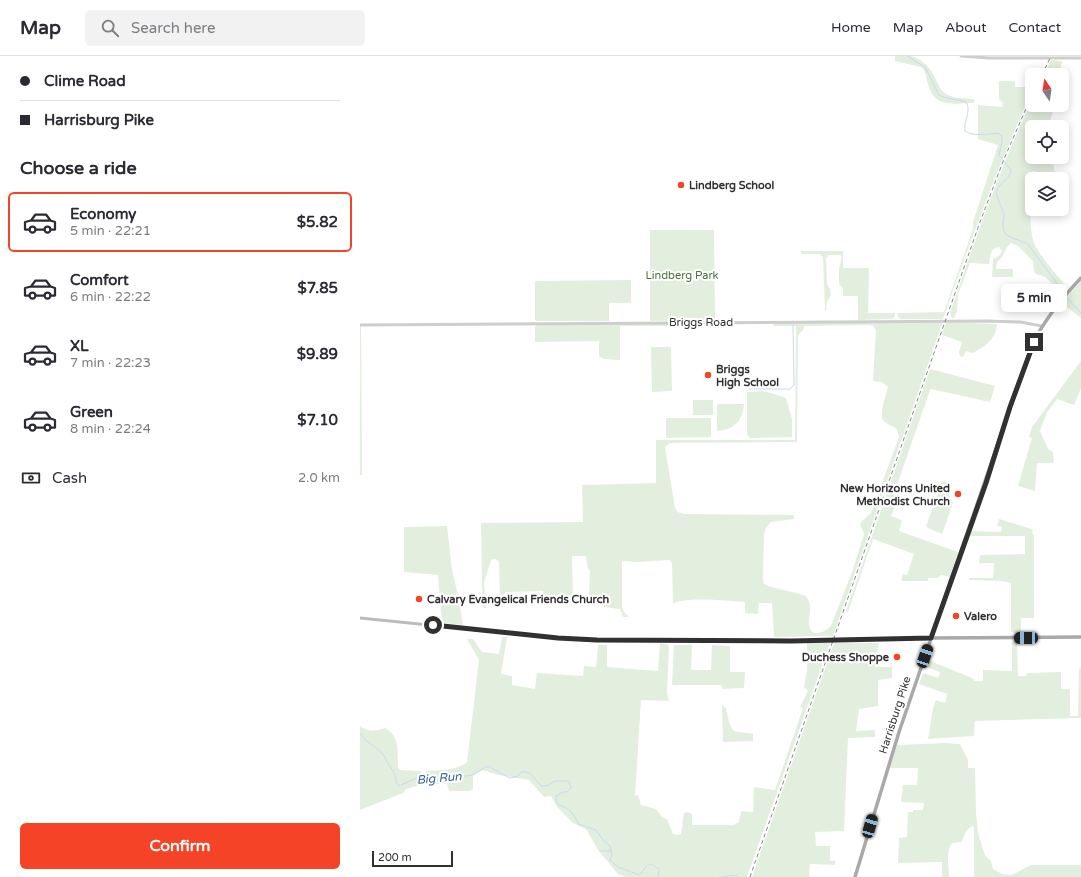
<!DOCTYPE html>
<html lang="en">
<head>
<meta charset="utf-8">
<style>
  body { margin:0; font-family:"Varela Round",sans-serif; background:#f2f2f3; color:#2b2b33; height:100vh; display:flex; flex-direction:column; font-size:15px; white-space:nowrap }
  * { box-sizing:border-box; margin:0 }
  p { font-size:13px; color:#7c7c81 }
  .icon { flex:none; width:22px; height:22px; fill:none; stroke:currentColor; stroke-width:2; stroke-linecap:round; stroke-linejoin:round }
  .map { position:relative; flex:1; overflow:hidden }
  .side { display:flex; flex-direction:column; background:#fff; width:360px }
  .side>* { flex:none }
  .hud { display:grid; align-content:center; height:88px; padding:0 20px; background:#fff }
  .needle { width:26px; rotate:347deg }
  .buttons { position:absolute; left:665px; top:12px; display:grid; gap:8px }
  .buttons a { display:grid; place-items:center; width:44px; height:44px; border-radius:6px; background:#fff; box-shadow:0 2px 10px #0003; font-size:20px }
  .scale { position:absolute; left:12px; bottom:10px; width:81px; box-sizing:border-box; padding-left:4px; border:2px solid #313131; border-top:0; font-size:11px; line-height:14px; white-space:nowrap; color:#313131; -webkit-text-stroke:3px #fff; paint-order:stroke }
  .end { position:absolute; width:18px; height:18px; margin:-9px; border:5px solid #313131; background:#fff; box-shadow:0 0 0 2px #fff }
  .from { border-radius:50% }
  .bubble { position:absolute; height:28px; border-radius:6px; background:#fff; box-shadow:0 2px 10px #0003; font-size:13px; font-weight:700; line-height:28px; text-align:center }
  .car { position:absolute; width:12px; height:24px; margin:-12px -6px; border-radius:5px; box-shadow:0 0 3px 1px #0007; background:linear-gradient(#222 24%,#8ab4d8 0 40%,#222 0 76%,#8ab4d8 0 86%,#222 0) }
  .hud b { display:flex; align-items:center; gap:14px; height:38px; font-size:15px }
  .hud b+b { border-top:1px solid #e1e1e2 }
  .hud i { width:10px; height:10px; background:#2b2b33 }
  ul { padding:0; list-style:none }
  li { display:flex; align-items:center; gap:12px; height:60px; margin:0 8px 6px; padding:0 12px; border:2px solid transparent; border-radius:6px }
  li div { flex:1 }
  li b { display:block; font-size:15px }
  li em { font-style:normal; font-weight:700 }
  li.selected { border-color:#f44326 }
  li>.icon { width:36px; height:36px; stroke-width:1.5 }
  h2 { padding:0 20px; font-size:18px; line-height:48px }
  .pay { display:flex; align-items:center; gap:10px; height:44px; padding:0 20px; font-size:15px }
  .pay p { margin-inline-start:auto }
  .primary-button { display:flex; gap:8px; margin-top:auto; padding:8px 20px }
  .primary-button a { flex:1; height:46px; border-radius:6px; background:#f44326; color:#fff; font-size:16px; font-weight:700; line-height:46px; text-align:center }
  header { display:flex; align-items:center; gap:24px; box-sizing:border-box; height:56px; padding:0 20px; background:#fff; border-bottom:1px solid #e1e1e2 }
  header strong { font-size:19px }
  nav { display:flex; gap:22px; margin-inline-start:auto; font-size:14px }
  .search { width:280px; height:36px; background:#f2f2f3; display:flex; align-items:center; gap:10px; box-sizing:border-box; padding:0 14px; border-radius:6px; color:#7c7c81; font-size:15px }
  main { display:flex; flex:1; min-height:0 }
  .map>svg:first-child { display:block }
  .green { fill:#e3efde; fill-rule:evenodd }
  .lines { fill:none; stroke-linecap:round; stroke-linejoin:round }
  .stream { stroke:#c9d8f0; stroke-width:1 }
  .tertiary { stroke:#cecece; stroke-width:3 }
  .secondary { stroke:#bbb; stroke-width:3 }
  .primary { stroke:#a9a9a9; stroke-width:3.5 }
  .rail { stroke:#868686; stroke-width:1; stroke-dasharray:4 3; stroke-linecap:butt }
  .route { stroke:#313131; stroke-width:5 }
  .poi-dot { fill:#f44326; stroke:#fff; stroke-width:1.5 }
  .labels { text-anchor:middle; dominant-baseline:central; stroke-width:4; stroke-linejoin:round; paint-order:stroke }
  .poi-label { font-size:11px; font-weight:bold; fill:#313131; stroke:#fff; text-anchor:start }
  .park-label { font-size:11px; fill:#487139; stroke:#fff }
  .street-label { font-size:11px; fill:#313131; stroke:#fff }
  .water-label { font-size:12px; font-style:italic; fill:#365f9b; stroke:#fff }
</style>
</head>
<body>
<header>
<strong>Map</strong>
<div class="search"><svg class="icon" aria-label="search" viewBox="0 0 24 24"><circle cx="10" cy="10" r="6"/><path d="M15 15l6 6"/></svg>Search here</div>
<nav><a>Home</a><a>Map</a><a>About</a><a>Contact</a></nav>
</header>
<main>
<section class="side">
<div class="hud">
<b><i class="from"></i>Clime Road</b>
<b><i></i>Harrisburg Pike</b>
</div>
<h2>Choose a ride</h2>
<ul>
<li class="selected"><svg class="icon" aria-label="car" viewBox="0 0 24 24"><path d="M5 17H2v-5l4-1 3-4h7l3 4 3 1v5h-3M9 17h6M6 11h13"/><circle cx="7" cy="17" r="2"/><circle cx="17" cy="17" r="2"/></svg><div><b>Economy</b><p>5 min · 22:21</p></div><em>$5.82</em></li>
<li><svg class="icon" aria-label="car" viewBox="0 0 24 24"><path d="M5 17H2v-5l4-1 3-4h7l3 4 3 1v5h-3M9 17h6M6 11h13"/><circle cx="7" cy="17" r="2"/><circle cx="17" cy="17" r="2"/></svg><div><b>Comfort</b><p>6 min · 22:22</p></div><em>$7.85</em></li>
<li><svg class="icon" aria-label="car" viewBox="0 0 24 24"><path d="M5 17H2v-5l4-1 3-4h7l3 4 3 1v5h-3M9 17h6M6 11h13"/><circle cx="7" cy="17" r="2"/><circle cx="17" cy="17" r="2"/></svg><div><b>XL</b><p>7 min · 22:23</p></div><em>$9.89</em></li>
<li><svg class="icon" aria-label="car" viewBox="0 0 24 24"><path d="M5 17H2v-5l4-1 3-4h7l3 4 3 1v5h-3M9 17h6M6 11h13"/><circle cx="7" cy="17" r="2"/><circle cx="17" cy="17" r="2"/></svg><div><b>Green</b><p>8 min · 22:24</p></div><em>$7.10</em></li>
</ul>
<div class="pay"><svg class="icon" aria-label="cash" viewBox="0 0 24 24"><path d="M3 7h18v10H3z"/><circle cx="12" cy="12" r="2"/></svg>Cash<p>2.0 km</p></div>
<div class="primary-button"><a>Confirm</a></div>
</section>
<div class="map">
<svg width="721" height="821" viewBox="0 0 721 821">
  <rect width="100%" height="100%" fill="#fff"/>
  <g class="green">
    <path d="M535,0C540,0 546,0 551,0C564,3 572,14 577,26C580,31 581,35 586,38C594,43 605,42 614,43V47C594,47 574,53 568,28C566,22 566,15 561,11L535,5Z"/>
    <polygon points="691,4 702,5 699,19 684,19"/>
    <path d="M639,25H655V31H670L672,28V35C638,109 610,186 583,263H541L538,261V257L584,256L613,173V166L638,89L618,83V49L642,51L643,47L639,43Z"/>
    <path d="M672,44V49H695L688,71H672V101H692L695,118L672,115C671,133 667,176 676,191C683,204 695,216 704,228L698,233L685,221L676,218L674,215L673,205L658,190L651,187C643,194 646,199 637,206L636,213H653V221H632L633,203L640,199L642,195L639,191C630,192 630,201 629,208L610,207L598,238L597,255L594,262H592L590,257C615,185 639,113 672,44Z"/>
    <polygon points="290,174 354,174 355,264 290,265"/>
    <polygon points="441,195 483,195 483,212 509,212 508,257 535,257 535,261 532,263 498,264 498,240 483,240 483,232 479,228 479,213 482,200 480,199 469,199 466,202 467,228 470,233 471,239 467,246 466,255 465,255 463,201 459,198 441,198"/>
    <polygon points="271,224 271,247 249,247 249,265 176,265 175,263 175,225"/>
    <polygon points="721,225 721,262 702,247"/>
    <path d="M586,266L637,268C636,283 626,290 613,297L606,295L603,301L600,300L599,296L602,286L582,279Z"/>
    <polygon points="340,267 340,270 260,270 260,304 244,303 239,300 239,285 175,286 175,271 177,269"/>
    <path d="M416,267H581L582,268L473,580L414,581L412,547H399L398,558L385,557V546C368,545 326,540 313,548L312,507L310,504L276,506L264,505L262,506V550L263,555L269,561H263L260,553L244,551L245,540H229L230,515L228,513L226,500H212L213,547H184L183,535L145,536L144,543H140L139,505L135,503L131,504L124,527L126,552H123L122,527L121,467L223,466L222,429L296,427V384H435L436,270H412ZM508,269L513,270L516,274L513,325L522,326L528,331C526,339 519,358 523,364C526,368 533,370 537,373L539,381L511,457L501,466L500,469L504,478L492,516L471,570C466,575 453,582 450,572C446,561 455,553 446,540C432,535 417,534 404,528L403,523L404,478L406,472L411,466L434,463V459L323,458L318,456L315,452L305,391L310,387L437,386L438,279L443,274L444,270Z"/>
    <polygon points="0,270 1,270 2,400 2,419 0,419"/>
    <polygon points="291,291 311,291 312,335 292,336"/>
    <polygon points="721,305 721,332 714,349 697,343 687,356 680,375 688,393 693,396 694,407 677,407 675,435 658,430 672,382 669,381 672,371"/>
    <polygon points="570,313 635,330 630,346 571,333 570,334 534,438 538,443 531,460 542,464 539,475 598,496 590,521 581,519 578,522 568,522 568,525 541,525 543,518 547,519 554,498 513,483 488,556 486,555"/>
    <polygon points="402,335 411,337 426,342 432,363 432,381 390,382 387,378 387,336"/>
    <rect x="333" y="344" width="20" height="15"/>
    <path d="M358,348H384C383,365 374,374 357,375V350Z"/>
    <polygon points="306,362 351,362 351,381 306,382"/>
    <polygon points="582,425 592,428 589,439 593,447 582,478 566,471"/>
    <polygon points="639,463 672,473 673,479 674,479 674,562 661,562 661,577 651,576 651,527 641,525 609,524 609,522 633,522 634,507 619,507 620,499 665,498 665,480 610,480 612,475 641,476 642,471 637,470"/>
    <polygon points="87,470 92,514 98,539 103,569 82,567 78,519 44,516 44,471"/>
    <path d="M142,581H147L141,618L152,620V629L175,633L177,617L223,620L224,610L236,611L238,589H247V611L298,615L300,587L306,588L309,590L307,637L309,645L281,644L275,740L278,739L281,749L296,753L302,761L307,763L313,778L318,779L321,778L324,757L327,756L332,758V769H374L379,766L381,755L393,756L394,731L415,734L443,652L440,651L448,635L444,631L447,614V587H470L387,821H266L258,818L238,794L226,773L213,767L197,751L191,740L184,741L169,724L138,719L123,714L113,720V733L110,735H89L87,727L67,729L66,715C80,714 96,715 107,706L119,604L107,583H113L122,596L139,598Z"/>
    <polygon points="652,586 657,586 658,620 666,620 667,617 701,616 701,633 710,633 710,660 718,660 719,612 721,612 721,662 615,665 614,680 568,683 573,652 576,644 585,647 587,638 559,628 563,617 578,622 580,616 566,611 568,604 612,622 615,625 623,625 623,614 652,615"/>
    <polygon points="474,587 519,587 515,611 532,611 532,622 518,624 518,650 499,653 496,675 515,674 515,681 488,682 484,775 455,776 456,790 470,790 470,805 475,805 475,809 450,808 449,821 392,821"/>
    <polygon points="314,589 332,589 331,614 351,614 352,589 370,590 370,616 385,616 384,632 362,633 361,629 312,629"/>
    <path d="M362,649L366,652L369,666L373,674C381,678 388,676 393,678V685L363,686Z"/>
    <path d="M0,670C8,676 15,675 25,672C41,680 37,697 38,712L40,714L61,715V729L46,733L43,737L0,754Z"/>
    <path d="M586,687L600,688L608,704V712H615L616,756L618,777L625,799L631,805L633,813L642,818L650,819L656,817L671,809H721V821H614V771L612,770C606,774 604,779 602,786L592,787C585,797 589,810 589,821H582V806L538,807L539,782L547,781L548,756H553V754H563L564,747L541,746L543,729H557L558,712H530L537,689Z"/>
  </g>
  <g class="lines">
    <g class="stream">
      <path d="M547,0L565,11L579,39L583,41L606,46C612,55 603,65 605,75C614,81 628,78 638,77L642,80V85L639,99L651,114C650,124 640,126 637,134C635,142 643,151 644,159C644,165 641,171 645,177C650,183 661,184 668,188L701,233"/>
      <polyline points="708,243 721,257"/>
      <polyline points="389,333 430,333 434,329 433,269"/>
      <path d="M0,677C5,686 14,689 21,696C25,700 26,705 29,709C33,715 36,718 36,726L39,730L56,722L78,724L112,719L128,710L150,722L158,720L161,716C173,714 174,725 182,730L189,729L194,725H208L210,727L211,732L207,736H203L196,740C196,752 201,748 208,753C212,756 215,762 218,766V768L236,774L243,784L250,790L252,799L250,804L258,811L279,819C284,816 284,809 291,808L299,813L298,821"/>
      <polyline points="240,795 251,795"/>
      <polyline points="360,821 377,819 379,821"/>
    </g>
    <g class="tertiary">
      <polyline points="601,0 629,2 721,2"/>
      <polyline points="0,269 627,265 660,266 682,270"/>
    </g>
    <polyline class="secondary" points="0,562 186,581 226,584 431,585 571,582"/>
    <g class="primary">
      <polyline points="571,582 721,581"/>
      <path d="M495,821L539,676L671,291C684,264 701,243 721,222"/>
    </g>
    <g class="rail">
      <polyline points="682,19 691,0"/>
      <polyline points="390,821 620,166 644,103 672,39"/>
    </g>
  </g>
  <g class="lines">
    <polyline class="route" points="73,569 198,582 237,584 431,585 571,582 626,427 650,351 674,286"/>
  </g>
  <g class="poi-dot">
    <circle cx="321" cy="129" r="4"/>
    <circle cx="348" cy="319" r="4"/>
    <circle cx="598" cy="438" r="4"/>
    <circle cx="59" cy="543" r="4"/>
    <circle cx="596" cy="560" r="4"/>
    <circle cx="537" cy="601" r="4"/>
  </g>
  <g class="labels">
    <g class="poi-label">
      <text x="329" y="129">Lindberg School</text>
      <text x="356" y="313">Briggs<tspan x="356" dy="13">High School</tspan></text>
      <text x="590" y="432" text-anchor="end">New Horizons United<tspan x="590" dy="13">Methodist Church</tspan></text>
      <text x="67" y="543">Calvary Evangelical Friends Church</text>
      <text x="604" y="560">Valero</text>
      <text x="529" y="601" text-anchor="end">Duchess Shoppe</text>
    </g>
    <g class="park-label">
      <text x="322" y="219">Lindberg Park</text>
    </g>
    <g class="street-label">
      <text x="341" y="266">Briggs Road</text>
      <text transform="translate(535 659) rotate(-72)">Harrisburg Pike</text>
    </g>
    <g class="water-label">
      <text transform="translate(79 722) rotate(-5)">Big Run</text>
    </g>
  </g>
</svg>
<div class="buttons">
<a><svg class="needle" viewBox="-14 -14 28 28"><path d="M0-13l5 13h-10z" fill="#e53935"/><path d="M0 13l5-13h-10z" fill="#7c7c81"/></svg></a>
<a><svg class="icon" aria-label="locate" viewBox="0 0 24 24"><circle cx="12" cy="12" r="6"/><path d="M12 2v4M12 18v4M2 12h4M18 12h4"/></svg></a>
<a><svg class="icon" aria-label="layers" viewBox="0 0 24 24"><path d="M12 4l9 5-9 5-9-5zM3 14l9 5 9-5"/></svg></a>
</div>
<div class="scale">200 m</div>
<i class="end from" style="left:73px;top:569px"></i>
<i class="end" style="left:674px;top:286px"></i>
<div class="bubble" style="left:641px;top:228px;width:66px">5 min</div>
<i class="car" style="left:666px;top:582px;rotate:269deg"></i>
<i class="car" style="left:565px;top:600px;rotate:19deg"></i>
<i class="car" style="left:510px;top:770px;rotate:16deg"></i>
</div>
</main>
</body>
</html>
